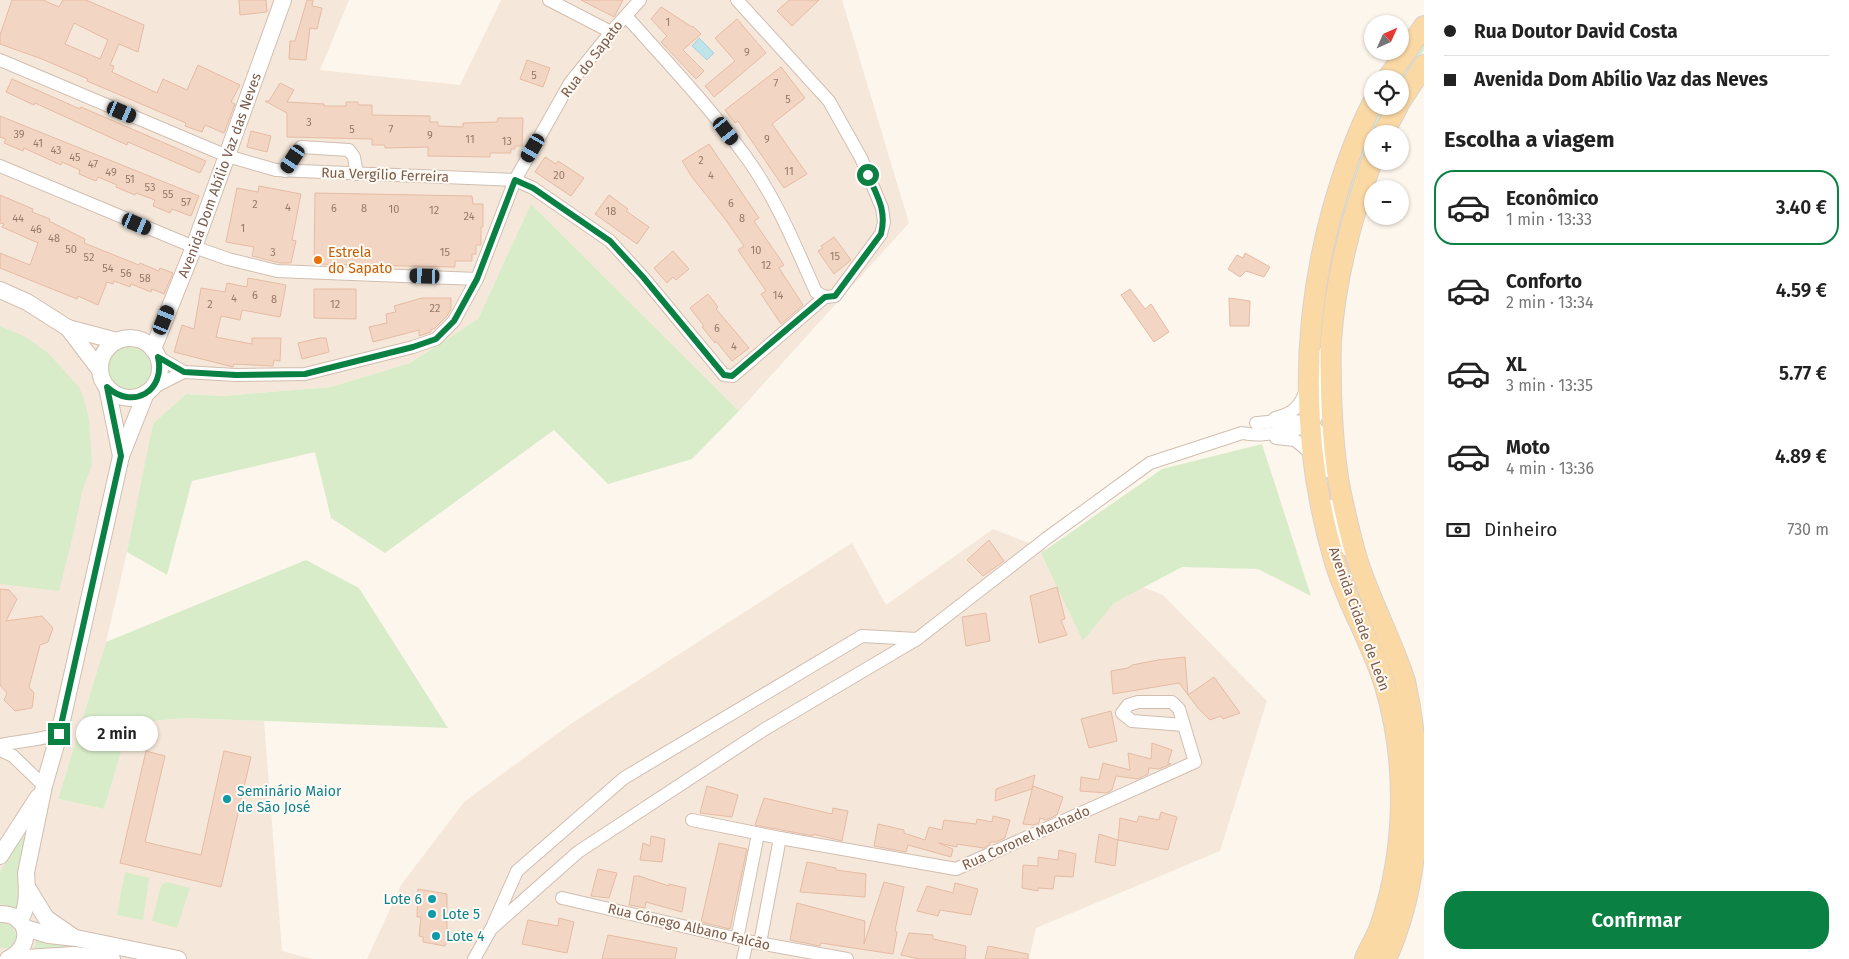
<!DOCTYPE html>
<html lang="pt">
<head>
<meta charset="utf-8">
<style>
  body { margin:0; font-family:"Fira Sans",sans-serif; background:#f2f2f2; color:#222; height:100vh; display:flex; flex-direction:column; font-size:19px; white-space:nowrap }
  * { box-sizing:border-box; margin:0 }
  p { font-size:16px; color:#767676 }
  .icon { flex:none; width:28px; height:28px; fill:none; stroke:currentColor; stroke-width:2; stroke-linecap:round; stroke-linejoin:round }
  .map { position:relative; flex:1; overflow:hidden }
  .side { display:flex; flex-direction:column; background:#fff; width:425px }
  .side>* { flex:none }
  .hud { display:grid; align-content:center; height:110px; padding:0 20px; background:#fff }
  .needle { width:32px; rotate:45deg }
  .buttons { position:absolute; left:1364px; top:15px; display:grid; gap:10px }
  .buttons a { display:grid; place-items:center; width:45px; height:45px; border-radius:50%; background:#fff; box-shadow:0 1px 4px #0004; font-size:25px }
  .end { position:absolute; width:22px; height:22px; margin:-11px; border:6px solid #0b8043; background:#fff; box-shadow:0 0 0 2px #fff }
  .from { border-radius:50% }
  .bubble { position:absolute; height:35px; border-radius:18px; background:#fff; box-shadow:0 1px 4px #0004; font-size:16px; font-weight:600; line-height:35px; text-align:center }
  .car { position:absolute; width:15px; height:30px; margin:-15px -8px; border-radius:6px; box-shadow:0 0 4px 1px #0007; background:linear-gradient(#222 24%,#8ab4d8 0 40%,#222 0 76%,#8ab4d8 0 86%,#222 0) }
  .hud b { display:flex; align-items:center; gap:18px; height:48px; font-size:19px }
  .hud b+b { border-top:1px solid #e0e0e0 }
  .hud i { width:12px; height:12px; background:#222 }
  ul { padding:0; list-style:none }
  li { display:flex; align-items:center; gap:15px; height:75px; margin:0 10px 8px; padding:0 10px; border:2px solid transparent; border-radius:20px }
  li div { flex:1 }
  li b { display:block; font-size:19px }
  li em { font-style:normal; font-weight:600 }
  li.current { border-color:#0b8043 }
  li>.icon { width:45px; height:45px; stroke-width:1.5 }
  h2 { padding:0 20px; font-size:22px; line-height:60px }
  .pay { display:flex; align-items:center; gap:12px; height:55px; padding:0 20px; font-size:19px }
  .pay p { margin-inline-start:auto }
  .cta { display:flex; gap:10px; margin-top:auto; padding:10px 20px }
  .cta a { flex:1; height:58px; border-radius:20px; background:#0b8043; color:#fff; font-size:20px; font-weight:600; line-height:58px; text-align:center }
  main { display:flex; flex:1; min-height:0 }
  .map>svg:first-child { display:block }
  .residential { fill:#f5e8da }
  .green { fill:#d8ecc9 }
  .water { fill:#bfe3e8; stroke:#a5d3da }
  .building { fill:#f3d5c3; stroke:#e6bba3; fill-rule:evenodd }
  .lines { fill:none; stroke-linecap:round; stroke-linejoin:round }
  .minor-casing { stroke:#d1beb0; stroke-width:14 }
  .tertiary-casing { stroke:#d1beb0; stroke-width:18 }
  .primary-casing { stroke:#dad1cd; stroke-width:22 }
  .minor { stroke:#fff; stroke-width:12 }
  .tertiary { stroke:#fff; stroke-width:16 }
  .primary { stroke:#fbd9a5; stroke-width:20 }
  .route { stroke:#0b8043; stroke-width:6 }
  .food-dot { fill:#e8710a; stroke:#fffaf3; stroke-width:2 }
  .culture-dot { fill:#0f9aa8; stroke:#fffaf3; stroke-width:2 }
  .labels { text-anchor:middle; dominant-baseline:central; stroke-width:4; stroke-linejoin:round; paint-order:stroke }
  .number-label { font-size:11px; fill:#987a6a }
  .street-label { font-size:14px; fill:#7a5c4d; stroke:#fffaf3 }
  .food-label { font-size:14px; fill:#c56008; stroke:#fffaf3; text-anchor:start }
  .culture-label { font-size:14px; fill:#0d838f; stroke:#fffaf3; text-anchor:start }
</style>
</head>
<body>
<main>
<div class="map">
<svg width="1424" height="959" viewBox="0 0 1424 959">
  <rect width="100%" height="100%" fill="#fdf6ec"/>
  <g class="residential">
    <polygon points="0,0 349,0 320,70 460,85 501,0 842,0 909,223 739,411 531,205 478,319 410,363 331,387 222,396 186,394 154,424 127,552 106,642 58,799 104,809 130,723 186,718 264,721 282,951 312,959 0,959"/>
    <polygon points="993,529 1163,595 1267,701 1220,851 1036,928 1029,959 367,959 401,885 464,802 572,723 852,543 886,605"/>
  </g>
  <g class="green">
    <polygon points="1424,40 1424,50 1400,86 1400,79 1397,79"/>
    <path d="M1381,106H1388L1375,134H1372V139L1362,163L1322,341L1319,348C1320,264 1345,182 1381,106Z"/>
    <polygon points="531,204 739,411 692,459 608,484 554,430 385,553 331,518 315,452 192,481 167,575 127,552 153,424 186,394 222,396 331,387 410,363 478,319"/>
    <polygon points="0,326 26,337 49,354 79,387 85,402 89,420 92,464 82,492 74,531 59,591 0,584"/>
    <circle cx="129" cy="369" r="22"/>
    <polygon points="1262,444 1311,596 1258,569 1182,567 1114,603 1083,641 1041,553 1162,469"/>
    <polygon points="1338,546 1347,558 1366,607 1361,609"/>
    <polygon points="306,560 359,588 448,728 186,718 130,723 104,809 58,799 106,642"/>
    <path d="M21,837L26,839C23,854 17,871 19,887C20,894 24,903 21,910L0,904V872Z"/>
    <polygon points="125,872 149,878 143,920 117,915"/>
    <polygon points="166,882 190,888 177,928 152,921 161,886"/>
    <polygon points="5,922 12,927 17,935 16,941 12,948 0,948 0,923"/>
    <polygon points="37,937 72,945 72,950 34,949"/>
  </g>
  <polygon class="water" points="699,38 714,53 707,60 692,46"/>
  <g class="building">
    <path d="M12,0H43L59,7L63,0H86L144,25L138,52L119,44L110,65L114,66L112,72L157,93L163,79L187,90L198,65L240,85L231,102L235,104L224,133L205,125L202,132L185,126L186,123L87,81L88,79L42,59L0,44V35ZM74,23L108,40L100,59L65,44Z"/>
    <polygon points="239,0 266,0 267,12 240,15"/>
    <polygon points="307,0 313,0 312,6 322,8 317,29 310,28 306,60 289,59 290,41 295,41"/>
    <polygon points="581,0 623,0 614,17"/>
    <polygon points="789,0 819,0 792,26 777,11"/>
    <polygon points="661,7 692,27 693,26 701,34 683,50 704,71 696,79 661,42 667,36 651,19"/>
    <polygon points="737,19 766,53 714,97 705,86 735,61 715,38"/>
    <polygon points="527,60 550,68 543,87 520,79"/>
    <polygon points="781,67 805,98 772,124 807,174 784,188 738,121 735,123 725,110"/>
    <polygon points="12,79 80,109 81,107 206,161 200,173 128,142 127,145 35,103 34,105 6,92"/>
    <polygon points="280,83 294,90 287,102 324,104 324,106 346,106 346,102 358,102 358,105 372,105 372,115 430,116 430,122 438,122 438,126 463,127 463,123 497,122 498,118 523,118 522,146 515,146 515,149 511,149 511,153 490,153 490,157 428,156 428,147 385,148 385,145 372,145 372,139 287,137 287,113 265,101 269,101"/>
    <polygon points="0,116 199,196 191,216 172,209 170,213 153,206 155,200 136,193 135,195 116,187 117,185 98,177 96,181 79,174 80,170 62,162 61,165 24,148 23,151 4,143 6,139 0,137"/>
    <polygon points="251,131 271,136 267,152 247,147"/>
    <polygon points="709,144 759,218 754,221 784,265 779,268 803,305 781,324 761,294 766,291 738,250 744,246 725,219 692,177 682,161"/>
    <polygon points="545,157 556,164 558,161 584,178 571,196 535,172"/>
    <polygon points="259,186 301,194 292,240 296,241 291,263 280,263 252,256 254,247 226,242 237,188 258,192"/>
    <polygon points="315,193 472,196 473,204 483,204 483,227 481,227 481,245 476,245 476,254 472,254 472,261 455,261 455,267 314,264"/>
    <polygon points="0,195 33,209 32,212 50,219 49,221 85,239 84,243 139,265 140,263 159,271 160,268 173,273 164,294 152,289 151,292 131,284 130,287 114,281 113,284 107,282 98,305 78,296 77,299 0,268 0,253 30,265 38,243 2,227 4,224 0,223"/>
    <polygon points="609,195 628,209 626,211 649,227 637,244 595,214"/>
    <polygon points="834,237 851,260 834,274 818,251 823,248 821,246"/>
    <polygon points="673,251 689,269 676,280 673,277 667,283 654,268"/>
    <polygon points="1245,253 1270,267 1264,277 1246,271 1240,277 1228,269 1237,255 1243,258"/>
    <polygon points="248,278 286,285 280,317 242,310 240,320 221,316 216,337 252,344 252,338 281,338 280,361 274,360 273,366 234,364 233,367 174,352 182,325 194,329 201,288 225,292 227,283 247,287"/>
    <polygon points="314,289 356,289 356,319 314,318"/>
    <polygon points="1130,289 1145,309 1151,304 1169,332 1154,342 1121,295"/>
    <polygon points="708,294 718,307 716,309 749,348 732,361 716,341 715,343 702,327 704,326 690,308"/>
    <polygon points="422,298 451,298 451,309 447,316 434,329 431,329 431,332 419,336 419,330 373,342 369,327 387,323 386,314 396,312 394,306"/>
    <polygon points="1229,298 1250,301 1249,326 1230,326"/>
    <polygon points="320,338 326,338 329,352 302,359 298,343"/>
    <polygon points="989,540 1004,561 983,576 967,560"/>
    <polygon points="1057,587 1065,619 1061,620 1067,635 1039,643 1030,596"/>
    <polygon points="0,589 9,590 17,599 6,621 42,616 53,628 48,642 40,645 29,687 34,693 32,708 15,711 4,700 7,693 0,685"/>
    <polygon points="986,613 990,641 966,646 962,617"/>
    <polygon points="1185,657 1188,695 1214,677 1240,713 1223,719 1221,716 1210,720 1198,708 1179,683 1113,694 1111,671 1128,668 1132,665 1158,660"/>
    <polygon points="1111,711 1117,741 1089,748 1081,719"/>
    <polygon points="1152,743 1172,750 1168,763 1171,764 1159,769 1149,768 1148,774 1138,779 1116,776 1112,790 1107,793 1080,791 1081,777 1099,780 1103,763 1130,770 1128,753 1151,759"/>
    <polygon points="146,751 165,756 145,842 201,855 224,751 251,757 221,887 120,863"/>
    <polygon points="1035,775 1032,789 995,801 996,789"/>
    <polygon points="707,786 738,795 732,817 700,813"/>
    <polygon points="1033,786 1063,797 1057,815 1046,820 1040,818 1039,823 1034,825 1023,824"/>
    <polygon points="764,798 832,814 833,808 848,811 842,841 813,834 813,836 755,825"/>
    <polygon points="1161,812 1177,817 1168,850 1118,840 1120,818 1137,822 1139,816 1159,820"/>
    <polygon points="993,816 1010,820 1005,838 996,842 990,842 990,845 983,848 957,844 957,847 939,843 953,849 951,857 908,845 906,852 874,846 878,824 904,830 904,833 925,840 929,827 942,830 944,820 976,824 977,819 992,822"/>
    <polygon points="1099,834 1118,840 1115,866 1095,862"/>
    <polygon points="651,836 665,839 662,862 640,860 643,843 650,846"/>
    <polygon points="719,843 747,849 730,929 701,922"/>
    <polygon points="1059,850 1076,854 1073,877 1055,876 1053,889 1038,888 1038,891 1022,888 1023,865 1038,866 1038,857 1058,860"/>
    <polygon points="807,862 836,868 836,870 866,874 865,897 800,892"/>
    <polygon points="598,869 617,873 609,898 591,896"/>
    <polygon points="634,876 639,876 669,886 669,884 686,888 682,912 646,902 645,908 629,905"/>
    <polygon points="884,882 904,887 895,931 897,932 893,954 821,943 820,946 790,940 797,903 865,921 864,944"/>
    <polygon points="955,883 978,889 971,915 940,910 938,916 917,911 927,886 953,893"/>
    <polygon points="418,889 447,894 447,931 451,932 449,943 446,942 445,946 423,942 423,937 419,936 421,917 417,917"/>
    <polygon points="559,918 574,922 567,953 522,944 528,920 558,926"/>
    <polygon points="909,933 933,935 933,939 966,946 965,959 919,959 901,955"/>
    <polygon points="608,935 677,948 675,959 602,959"/>
    <polygon points="988,946 1028,954 1028,959 985,959"/>
  </g>
  <g class="lines">
    <defs>
      <g id="minor">
        <polyline points="549,0 611,32"/>
        <polyline points="737,0 829,101 861,158 882,208 884,222 881,234 835,296 825,297"/>
        <path d="M626,16C667,62 710,107 746,157C776,198 795,245 816,292L825,297"/>
        <polyline points="0,60 227,156 276,170 515,180 533,188 610,241 643,277 724,375 733,376 825,297"/>
        <polyline points="0,166 194,247 228,259 277,271 477,279"/>
        <polyline points="285,171 301,147 349,150 354,157 357,174"/>
        <polyline points="158,357 184,372 236,375 305,374 413,347 436,339 454,321 477,279 515,180 570,83 611,32 640,0"/>
        <polyline points="152,388 184,372"/>
        <path d="M1275,418C1292,414 1300,407 1306,390"/>
        <path d="M1256,423C1274,422 1313,414 1321,436C1325,446 1326,460 1327,471"/>
        <polyline points="1276,438 1295,440 1313,455"/>
        <polyline points="1334,505 1340,534 1348,550"/>
        <path d="M0,745C20,741 40,740 59,734"/>
        <polyline points="0,750 13,756 44,786"/>
        <polyline points="692,820 780,838 956,869 1195,762 1179,709 1172,702 1138,702 1128,705 1122,713 1132,721 1184,725"/>
        <polyline points="562,898 747,941 847,959"/>
        <polyline points="493,925 517,871 624,778 862,636 917,639"/>
        <polyline points="737,939 758,834"/>
        <polyline points="760,943 780,838"/>
        <path d="M474,959L491,929L578,852L765,729L917,639L1047,538L1150,463L1242,433C1256,436 1269,434 1284,432C1344,424 1307,384 1326,351"/>
        <polyline points="743,959 747,941"/>
      </g>
      <g id="tertiary">
        <polyline points="0,290 27,302 68,328 100,370"/>
        <polyline points="68,328 117,341"/>
        <circle cx="130" cy="368" r="30"/>
        <path id="s1" d="M153,349L194,247L283,0"/>
        <polyline points="107,387 121,456"/>
        <polyline points="0,856 38,797"/>
        <polyline points="27,887 46,918 72,936"/>
        <path d="M0,914C30,913 34,947 8,959"/>
        <path d="M19,921C29,908 27,889 26,873L44,786L59,734L121,456L146,393"/>
        <polyline points="25,928 49,935 76,938 178,959"/>
        <polyline points="9,959 74,955 112,959"/>
      </g>
      <g id="primary">
        <polyline points="1387,79 1424,26"/>
        <polyline points="1400,102 1424,65"/>
        <polyline points="1383,134 1398,106"/>
        <path d="M1372,161C1351,219 1335,279 1331,341C1330,358 1331,375 1331,391C1332,425 1334,460 1341,494C1346,516 1351,540 1358,562C1371,602 1392,641 1405,681C1424,769 1424,876 1386,959"/>
        <path d="M1365,959C1369,948 1376,938 1380,927C1406,850 1408,764 1385,686C1372,642 1346,602 1334,559C1300,443 1301,323 1333,208C1343,173 1355,137 1372,104"/>
      </g>
    </defs>
    <use href="#minor" class="minor-casing"/>
    <use href="#tertiary" class="tertiary-casing"/>
    <use href="#primary" class="primary-casing"/>
    <use href="#minor" class="minor"/>
    <use href="#tertiary" class="tertiary"/>
    <use href="#primary" class="primary"/>
  </g>
  <g class="lines">
    <path class="route" d="M59,734L121,456L107,387C132,410 166,392 158,357L184,372L236,375L305,374L413,347L436,339L454,321L477,279L515,180L533,188L610,241L643,277L724,375L732,376L825,297L835,296L881,234C887,210 877,196 868,175"/>
  </g>
  <circle class="food-dot" cx="318" cy="260" r="5"/>
  <g class="culture-dot">
    <circle cx="227" cy="799" r="5"/>
    <circle cx="432" cy="899" r="5"/>
    <circle cx="432" cy="914" r="5"/>
    <circle cx="436" cy="936" r="5"/>
  </g>
  <g class="labels">
    <g class="number-label">
      <text x="668" y="22">1</text>
      <text x="747" y="52">9</text>
      <text x="534" y="75">5</text>
      <text x="776" y="83">7</text>
      <text x="788" y="99">5</text>
      <text x="309" y="122">3</text>
      <text x="352" y="129">5</text>
      <text x="391" y="129">7</text>
      <text x="19" y="134">39</text>
      <text x="430" y="135">9</text>
      <text x="470" y="139">11</text>
      <text x="767" y="139">9</text>
      <text x="507" y="141">13</text>
      <text x="38" y="143">41</text>
      <text x="56" y="150">43</text>
      <text x="75" y="157">45</text>
      <text x="701" y="160">2</text>
      <text x="93" y="164">47</text>
      <text x="789" y="171">11</text>
      <text x="111" y="172">49</text>
      <text x="559" y="175">20</text>
      <text x="711" y="175">4</text>
      <text x="130" y="179">51</text>
      <text x="150" y="187">53</text>
      <text x="168" y="194">55</text>
      <text x="186" y="202">57</text>
      <text x="731" y="203">6</text>
      <text x="255" y="204">2</text>
      <text x="288" y="207">4</text>
      <text x="334" y="208">6</text>
      <text x="364" y="208">8</text>
      <text x="394" y="209">10</text>
      <text x="434" y="210">12</text>
      <text x="611" y="211">18</text>
      <text x="469" y="216">24</text>
      <text x="18" y="218">44</text>
      <text x="742" y="218">8</text>
      <text x="243" y="228">1</text>
      <text x="36" y="229">46</text>
      <text x="54" y="238">48</text>
      <text x="71" y="249">50</text>
      <text x="756" y="250">10</text>
      <text x="273" y="252">3</text>
      <text x="445" y="252">15</text>
      <text x="835" y="256">15</text>
      <text x="89" y="257">52</text>
      <text x="766" y="265">12</text>
      <text x="108" y="268">54</text>
      <text x="126" y="273">56</text>
      <text x="145" y="278">58</text>
      <text x="255" y="295">6</text>
      <text x="778" y="295">14</text>
      <text x="234" y="298">4</text>
      <text x="274" y="299">8</text>
      <text x="210" y="304">2</text>
      <text x="335" y="304">12</text>
      <text x="435" y="308">22</text>
      <text x="717" y="328">6</text>
      <text x="734" y="346">4</text>
    </g>
    <g class="street-label">
      <text transform="translate(592 59) rotate(-53)">Rua do Sapato</text>
      <text stroke="none"><textPath href="#s1" startOffset="186">Avenida Dom Abílio Vaz das Neves</textPath></text>
      <text transform="translate(385 175) rotate(2)">Rua Vergílio Ferreira</text>
      <text transform="translate(1359 619) rotate(70)">Avenida Cidade de León</text>
      <text transform="translate(1026 838) rotate(-24)">Rua Coronel Machado</text>
      <text transform="translate(689 927) rotate(13)">Rua Cónego Albano Falcão</text>
    </g>
    <g class="food-label">
      <text x="328" y="252">Estrela<tspan x="328" dy="16">do Sapato</tspan></text>
    </g>
    <g class="culture-label">
      <text x="237" y="791">Seminário Maior<tspan x="237" dy="16">de São José</tspan></text>
      <text x="422" y="899" text-anchor="end">Lote 6</text>
      <text x="442" y="914">Lote 5</text>
      <text x="446" y="936">Lote 4</text>
    </g>
  </g>
</svg>
<div class="buttons">
<a><svg class="needle" viewBox="-14 -14 28 28"><path d="M0-13l5 13h-10z" fill="#e53935"/><path d="M0 13l5-13h-10z" fill="#767676"/></svg></a>
<a><svg class="icon" aria-label="locate" viewBox="0 0 24 24"><circle cx="12" cy="12" r="6"/><path d="M12 2v4M12 18v4M2 12h4M18 12h4"/></svg></a>
<a>+</a>
<a>−</a>
</div>
<i class="end from" style="left:868px;top:175px"></i>
<i class="end" style="left:59px;top:734px"></i>
<div class="bubble" style="left:76px;top:716px;width:82px">2 min</div>
<i class="car" style="left:122px;top:112px;rotate:113deg"></i>
<i class="car" style="left:726px;top:131px;rotate:143deg"></i>
<i class="car" style="left:533px;top:148px;rotate:210deg"></i>
<i class="car" style="left:293px;top:159px;rotate:213deg"></i>
<i class="car" style="left:137px;top:224px;rotate:113deg"></i>
<i class="car" style="left:425px;top:276px;rotate:272deg"></i>
<i class="car" style="left:164px;top:320px;rotate:22deg"></i>
</div>
<section class="side">
<div class="hud">
<b><i class="from"></i>Rua Doutor David Costa</b>
<b><i></i>Avenida Dom Abílio Vaz das Neves</b>
</div>
<h2>Escolha a viagem</h2>
<ul>
<li class="current"><svg class="icon" aria-label="car" viewBox="0 0 24 24"><path d="M5 17H2v-5l4-1 3-4h7l3 4 3 1v5h-3M9 17h6M6 11h13"/><circle cx="7" cy="17" r="2"/><circle cx="17" cy="17" r="2"/></svg><div><b>Econômico</b><p>1 min · 13:33</p></div><em>3.40 €</em></li>
<li><svg class="icon" aria-label="car" viewBox="0 0 24 24"><path d="M5 17H2v-5l4-1 3-4h7l3 4 3 1v5h-3M9 17h6M6 11h13"/><circle cx="7" cy="17" r="2"/><circle cx="17" cy="17" r="2"/></svg><div><b>Conforto</b><p>2 min · 13:34</p></div><em>4.59 €</em></li>
<li><svg class="icon" aria-label="car" viewBox="0 0 24 24"><path d="M5 17H2v-5l4-1 3-4h7l3 4 3 1v5h-3M9 17h6M6 11h13"/><circle cx="7" cy="17" r="2"/><circle cx="17" cy="17" r="2"/></svg><div><b>XL</b><p>3 min · 13:35</p></div><em>5.77 €</em></li>
<li><svg class="icon" aria-label="car" viewBox="0 0 24 24"><path d="M5 17H2v-5l4-1 3-4h7l3 4 3 1v5h-3M9 17h6M6 11h13"/><circle cx="7" cy="17" r="2"/><circle cx="17" cy="17" r="2"/></svg><div><b>Moto</b><p>4 min · 13:36</p></div><em>4.89 €</em></li>
</ul>
<div class="pay"><svg class="icon" aria-label="cash" viewBox="0 0 24 24"><path d="M3 7h18v10H3z"/><circle cx="12" cy="12" r="2"/></svg>Dinheiro<p>730 m</p></div>
<div class="cta"><a>Confirmar</a></div>
</section>
</main>
</body>
</html>
